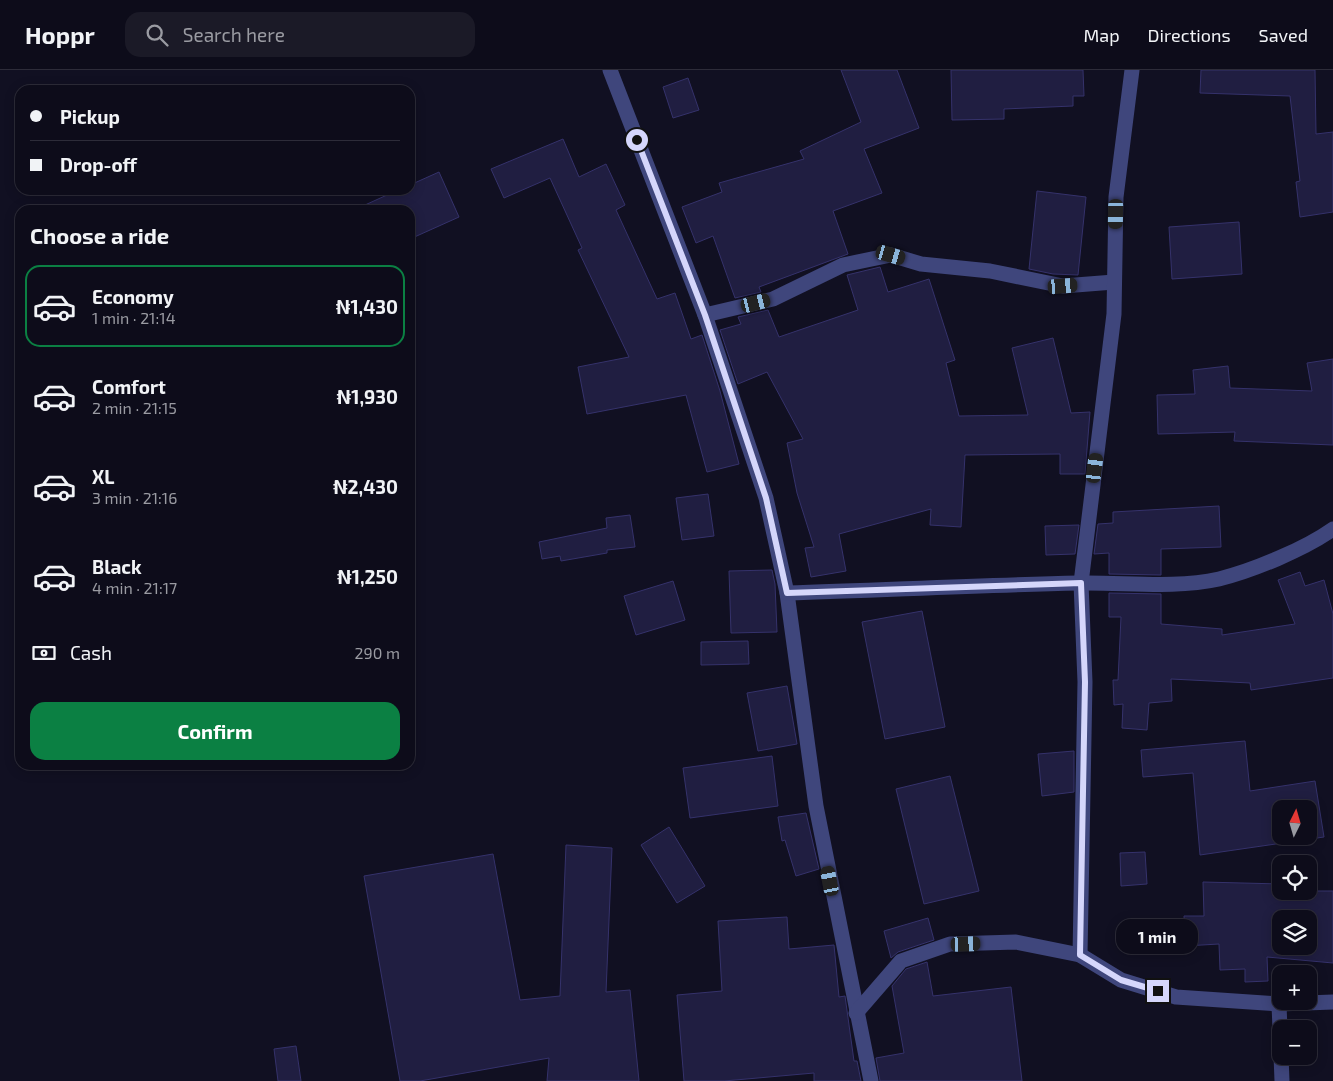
<!DOCTYPE html>
<html lang="en">
<head>
<meta charset="utf-8">
<style>
  body { margin:0; font-family:"Exo 2",sans-serif; background:#1b1a27; color:#f1f3f6; height:100vh; display:flex; flex-direction:column; font-size:19px; white-space:nowrap }
  * { box-sizing:border-box; margin:0 }
  p { font-size:16px; color:#9a9ba2 }
  .icon { flex:none; width:28px; height:28px; fill:none; stroke:currentColor; stroke-width:2; stroke-linecap:round; stroke-linejoin:round }
  .map { position:relative; flex:1; overflow:hidden }
  .side { position:absolute; left:15px; top:135px; width:400px; height:565px; display:flex; flex-direction:column; background:#0d0c1a; border-radius:15px; box-shadow:0 2px 12px #0003,0 0 0 1px #2d2c39 }
  .side>* { flex:none }
  .banner { position:absolute; left:15px; top:15px; width:400px; height:110px; border-radius:15px; box-shadow:0 2px 12px #0003,0 0 0 1px #2d2c39; display:grid; align-content:center; height:110px; padding:0 15px; background:#0d0c1a }
  .needle { width:32px; rotate:5deg }
  .fabs { position:absolute; left:1272px; top:730px; display:grid; gap:10px }
  .fabs a { display:grid; place-items:center; width:45px; height:45px; border-radius:10px; background:#0d0c1a; box-shadow:0 2px 12px #0003,0 0 0 1px #2d2c39; font-size:25px }
  .end { position:absolute; width:22px; height:22px; margin:-11px; border:6px solid #d5d6fb; background:#111; box-shadow:0 0 0 2px #111 }
  .from { border-radius:50% }
  .bubble { position:absolute; height:35px; border-radius:15px; background:#0d0c1a; box-shadow:0 2px 12px #0003,0 0 0 1px #2d2c39; font-size:16px; font-weight:700; line-height:35px; text-align:center }
  .car { position:absolute; width:15px; height:30px; margin:-15px -8px; border-radius:6px; box-shadow:0 0 4px 1px #0007; background:linear-gradient(#222 24%,#8ab4d8 0 40%,#222 0 76%,#8ab4d8 0 86%,#222 0) }
  .banner b { display:flex; align-items:center; gap:18px; height:48px; font-size:19px }
  .banner b+b { border-top:1px solid #2d2c39 }
  .banner i { width:12px; height:12px; background:#f1f3f6 }
  ul { padding:0; list-style:none }
  li { display:flex; align-items:center; gap:15px; height:82px; margin:0 10px 8px; padding:0 5px; border:2px solid transparent; border-radius:15px }
  li div { flex:1 }
  li b { display:block; font-size:19px }
  li em { font-style:normal; font-weight:700 }
  li.current { border-color:#0b8043 }
  li>.icon { width:45px; height:45px; stroke-width:1.5 }
  h2 { padding:0 15px; font-size:22px; line-height:60px }
  .pay { display:flex; align-items:center; gap:12px; height:55px; padding:0 15px; font-size:19px }
  .pay p { margin-inline-start:auto }
  .button { display:flex; gap:10px; margin-top:auto; padding:10px 15px }
  .button a { flex:1; height:58px; border-radius:15px; background:#0b8043; color:#fff; font-size:20px; font-weight:700; line-height:58px; text-align:center }
  header { display:flex; align-items:center; gap:30px; box-sizing:border-box; height:70px; padding:0 25px; background:#0d0c1a; border-bottom:1px solid #2d2c39 }
  header strong { font-size:24px }
  nav { display:flex; gap:28px; margin-inline-start:auto; font-size:18px }
  .search { width:350px; height:45px; background:#1b1a27; display:flex; align-items:center; gap:12px; box-sizing:border-box; padding:0 18px; border-radius:15px; color:#9a9ba2; font-size:19px }
  .map>svg:first-child { display:block }
  .building { fill:#201e41; stroke:#35326b; fill-rule:evenodd }
  .lines { fill:none; stroke-linecap:round; stroke-linejoin:round }
  .minor { stroke:#3f467c; stroke-width:15 }
  .route { stroke:#d5d6fb; stroke-width:6 }
</style>
</head>
<body>
<header>
<strong>Hoppr</strong>
<div class="search"><svg class="icon" aria-label="search" viewBox="0 0 24 24"><circle cx="10" cy="10" r="6"/><path d="M15 15l6 6"/></svg>Search here</div>
<nav><a>Map</a><a>Directions</a><a>Saved</a></nav>
</header>
<div class="map">
<svg width="1333" height="1011" viewBox="0 0 1333 1011">
  <rect width="100%" height="100%" fill="#111022"/>
  <g class="building">
    <polygon points="841,0 897,0 919,58 864,79 882,123 833,141 848,184 759,217 761,222 735,228 713,166 696,173 682,137 722,122 719,113 804,89 800,81 861,52"/>
    <polygon points="951,0 1083,0 1084,26 1073,26 1073,36 1004,39 1004,49 952,50"/>
    <polygon points="1201,0 1315,0 1316,64 1333,62 1333,142 1300,147 1296,112 1300,111 1290,26 1200,23"/>
    <polygon points="688,8 699,40 673,48 663,17"/>
    <polygon points="563,69 579,107 606,94 625,135 616,140 657,229 675,223 691,269 702,265 720,321 739,394 707,402 686,325 587,344 578,297 629,287 578,180 582,178 550,108 504,128 491,99"/>
    <polygon points="439,102 459,147 410,169 410,140 354,140 398,120 410,120 410,115"/>
    <polygon points="1037,121 1086,127 1078,205 1053,204 1029,199"/>
    <polygon points="1239,152 1242,204 1172,209 1169,157"/>
    <polygon points="880,197 888,222 929,209 955,290 946,293 959,346 1028,345 1012,278 1053,268 1071,343 1090,342 1085,404 1060,404 1060,384 965,385 961,457 930,455 931,439 839,464 846,501 811,507 805,478 814,477 797,423 787,373 803,369 767,302 738,314 720,260 741,254 738,247 768,240 779,267 858,240 847,205"/>
    <polygon points="1333,289 1333,375 1234,371 1235,362 1158,364 1157,325 1195,324 1193,300 1228,296 1230,318 1312,321 1307,293"/>
    <polygon points="708,424 714,466 682,470 676,428"/>
    <polygon points="1219,436 1221,477 1161,479 1161,505 1109,504 1109,483 1094,484 1098,454 1113,453 1113,442"/>
    <polygon points="630,445 635,477 607,480 607,483 561,491 560,486 542,489 539,472 607,458 606,448"/>
    <polygon points="1079,455 1075,484 1046,485 1045,456"/>
    <polygon points="772,500 775,514 777,562 731,563 729,501"/>
    <polygon points="1300,502 1305,516 1324,510 1333,544 1333,608 1251,620 1250,613 1171,609 1172,631 1149,633 1147,660 1122,658 1123,634 1114,635 1113,610 1118,610 1121,547 1109,547 1109,523 1161,524 1161,554 1222,559 1222,565 1295,554 1278,510"/>
    <polygon points="673,511 685,550 636,565 624,526"/>
    <polygon points="922,541 945,657 885,669 862,552"/>
    <polygon points="748,571 749,594 701,595 701,572"/>
    <polygon points="787,616 797,674 758,681 747,623"/>
    <path d="M1245,671L1250,721L1315,711L1324,767L1200,785L1193,703L1143,707L1141,680ZM1281,739H1309V766H1281Z"/>
    <polygon points="1074,681 1074,722 1042,726 1038,684"/>
    <polygon points="772,686 778,736 690,748 683,698"/>
    <polygon points="950,706 979,821 924,834 896,719"/>
    <polygon points="806,743 819,799 796,806 785,770 782,771 778,747"/>
    <polygon points="669,757 705,816 677,833 641,775"/>
    <polygon points="566,775 612,778 606,922 630,920 639,1011 547,1011 549,988 420,1011 400,1011 364,806 493,784 520,930 560,926"/>
    <polygon points="1145,782 1147,814 1121,816 1120,783"/>
    <path d="M1203,812L1281,814V821H1333V893L1267,887L1268,911L1245,912V899L1220,900L1219,874L1185,876L1184,846H1204ZM1281,849H1309V876H1281Z"/>
    <polygon points="787,847 789,879 834,875 839,927 845,926 854,991 857,991 861,1011 814,1011 814,1003 724,1011 684,1011 677,925 722,921 718,851"/>
    <polygon points="928,848 934,870 898,882 891,888 884,861"/>
    <polygon points="927,892 933,926 1011,917 1022,1011 880,1011 876,988 904,983 892,916 906,899"/>
    <polygon points="296,976 301,1011 278,1011 274,979"/>
  </g>
  <g class="lines">
    <g class="minor">
      <polyline points="610,0 705,245 766,428 787,523 816,736 871,1011"/>
      <polyline points="705,245 773,229 843,195 891,185 921,194 990,201 1063,216 1114,212"/>
      <path d="M787,523C885,520 982,515 1079,513C1125,512 1174,519 1219,509C1252,501 1305,479 1333,459"/>
      <polyline points="1080,885 1085,612 1081,513 1114,244 1116,127 1132,0"/>
      <polyline points="1279,934 1282,1011"/>
      <polyline points="856,943 901,891 950,874 1016,872 1080,885 1121,910 1176,927 1279,934 1333,932"/>
    </g>
  </g>
  <g class="lines">
    <polyline class="route" points="637,70 705,245 766,428 787,523 1081,513 1085,612 1080,885 1121,910 1158,921"/>
  </g>
</svg>
<div class="fabs">
<a><svg class="needle" viewBox="-14 -14 28 28"><path d="M0-13l5 13h-10z" fill="#e53935"/><path d="M0 13l5-13h-10z" fill="#9a9ba2"/></svg></a>
<a><svg class="icon" aria-label="locate" viewBox="0 0 24 24"><circle cx="12" cy="12" r="6"/><path d="M12 2v4M12 18v4M2 12h4M18 12h4"/></svg></a>
<a><svg class="icon" aria-label="layers" viewBox="0 0 24 24"><path d="M12 4l9 5-9 5-9-5zM3 14l9 5 9-5"/></svg></a>
<a>+</a>
<a>−</a>
</div>
<i class="end from" style="left:637px;top:70px"></i>
<i class="end" style="left:1158px;top:921px"></i>
<div class="bubble" style="left:1116px;top:849px;width:82px">1 min</div>
<i class="car" style="left:1116px;top:144px;rotate:181deg"></i>
<i class="car" style="left:891px;top:185px;rotate:106deg"></i>
<i class="car" style="left:1063px;top:216px;rotate:86deg"></i>
<i class="car" style="left:756px;top:233px;rotate:76deg"></i>
<i class="car" style="left:1095px;top:398px;rotate:7deg"></i>
<i class="car" style="left:830px;top:811px;rotate:349deg"></i>
<i class="car" style="left:966px;top:874px;rotate:88deg"></i>
<div class="banner">
<b><i class="from"></i>Pickup</b>
<b><i></i>Drop-off</b>
</div>
<section class="side">
<h2>Choose a ride</h2>
<ul>
<li class="current"><svg class="icon" aria-label="car" viewBox="0 0 24 24"><path d="M5 17H2v-5l4-1 3-4h7l3 4 3 1v5h-3M9 17h6M6 11h13"/><circle cx="7" cy="17" r="2"/><circle cx="17" cy="17" r="2"/></svg><div><b>Economy</b><p>1 min · 21:14</p></div><em>₦1,430</em></li>
<li><svg class="icon" aria-label="car" viewBox="0 0 24 24"><path d="M5 17H2v-5l4-1 3-4h7l3 4 3 1v5h-3M9 17h6M6 11h13"/><circle cx="7" cy="17" r="2"/><circle cx="17" cy="17" r="2"/></svg><div><b>Comfort</b><p>2 min · 21:15</p></div><em>₦1,930</em></li>
<li><svg class="icon" aria-label="car" viewBox="0 0 24 24"><path d="M5 17H2v-5l4-1 3-4h7l3 4 3 1v5h-3M9 17h6M6 11h13"/><circle cx="7" cy="17" r="2"/><circle cx="17" cy="17" r="2"/></svg><div><b>XL</b><p>3 min · 21:16</p></div><em>₦2,430</em></li>
<li><svg class="icon" aria-label="car" viewBox="0 0 24 24"><path d="M5 17H2v-5l4-1 3-4h7l3 4 3 1v5h-3M9 17h6M6 11h13"/><circle cx="7" cy="17" r="2"/><circle cx="17" cy="17" r="2"/></svg><div><b>Black</b><p>4 min · 21:17</p></div><em>₦1,250</em></li>
</ul>
<div class="pay"><svg class="icon" aria-label="cash" viewBox="0 0 24 24"><path d="M3 7h18v10H3z"/><circle cx="12" cy="12" r="2"/></svg>Cash<p>290 m</p></div>
<div class="button"><a>Confirm</a></div>
</section>
</div>
</body>
</html>
